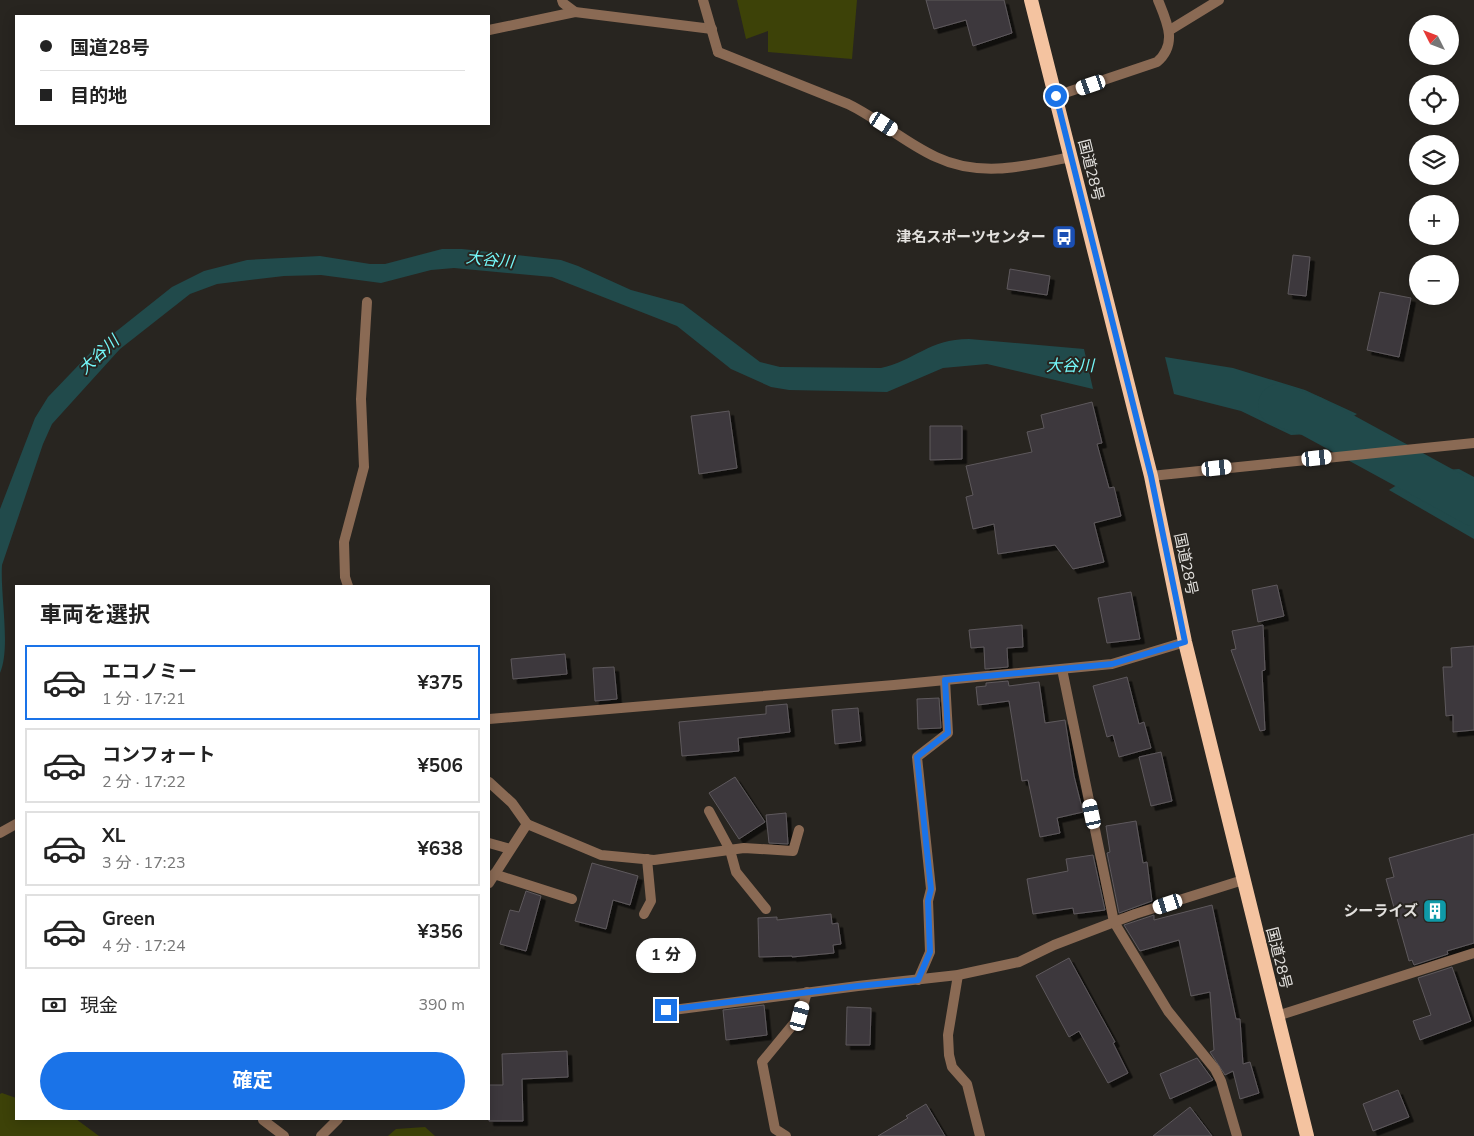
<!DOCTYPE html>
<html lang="ja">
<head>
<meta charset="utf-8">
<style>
  body { margin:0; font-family:"Nunito Sans","Noto Sans JP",sans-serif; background:#f2f2f2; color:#222; height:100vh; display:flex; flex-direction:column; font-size:19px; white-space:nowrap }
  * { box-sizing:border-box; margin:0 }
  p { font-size:16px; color:#767676 }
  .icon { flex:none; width:28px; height:28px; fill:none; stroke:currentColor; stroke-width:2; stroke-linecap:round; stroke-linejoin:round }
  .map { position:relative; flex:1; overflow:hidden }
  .panel { position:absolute; left:15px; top:585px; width:475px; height:535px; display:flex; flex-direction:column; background:#fff; border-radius:0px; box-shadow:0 2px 12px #0003 }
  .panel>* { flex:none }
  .top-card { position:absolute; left:15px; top:15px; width:475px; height:110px; border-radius:0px; box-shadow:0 2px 12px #0003; display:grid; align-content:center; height:110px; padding:0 25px; background:#fff }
  .needle { width:32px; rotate:312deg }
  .controls { position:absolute; left:1409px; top:15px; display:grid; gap:10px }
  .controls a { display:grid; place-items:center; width:50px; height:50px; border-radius:50%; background:#fff; box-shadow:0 2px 12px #0003; font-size:25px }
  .end { position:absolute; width:22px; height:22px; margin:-11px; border:6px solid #1a73e8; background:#fff; box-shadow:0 0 0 2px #fff }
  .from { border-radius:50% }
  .bubble { position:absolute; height:35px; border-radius:18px; background:#fff; box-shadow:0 2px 12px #0003; font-size:16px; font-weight:700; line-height:35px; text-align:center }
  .car { position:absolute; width:15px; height:30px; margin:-15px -8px; border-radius:6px; box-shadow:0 0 4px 1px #0007; background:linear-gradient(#fff 24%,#345 0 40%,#fff 0 76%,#345 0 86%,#fff 0) }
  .top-card b { display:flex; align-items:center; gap:18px; height:48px; font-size:19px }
  .top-card b+b { border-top:1px solid #e0e0e0 }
  .top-card i { width:12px; height:12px; background:#222 }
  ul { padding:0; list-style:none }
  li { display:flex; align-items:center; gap:15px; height:75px; margin:0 10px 8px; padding:0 15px; border:2px solid #e0e0e0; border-radius:0px }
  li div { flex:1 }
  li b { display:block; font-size:19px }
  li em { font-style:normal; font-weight:700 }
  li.current { border-color:#1a73e8 }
  li>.icon { width:45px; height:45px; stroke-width:1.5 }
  h2 { padding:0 25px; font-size:22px; line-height:60px }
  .pay { display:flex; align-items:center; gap:12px; height:55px; padding:0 25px; font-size:19px }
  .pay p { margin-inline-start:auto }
  .primary-button { display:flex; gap:10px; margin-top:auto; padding:10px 25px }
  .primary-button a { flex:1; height:58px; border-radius:30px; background:#1a73e8; color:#fff; font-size:20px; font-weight:700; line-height:58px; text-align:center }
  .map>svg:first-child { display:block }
  .green { fill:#3d4208 }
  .water { fill:#214a4b }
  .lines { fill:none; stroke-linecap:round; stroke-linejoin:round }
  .river { stroke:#214a4b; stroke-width:42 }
  .building { fill:#3d383c; stroke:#5e595d; filter:url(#shadow) }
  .service { stroke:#8a6a54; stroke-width:10 }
  .minor { stroke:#8a6a54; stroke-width:10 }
  .tertiary { stroke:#8a6a54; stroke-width:10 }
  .trunk { stroke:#f4c3a0; stroke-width:14 }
  .route { stroke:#1a73e8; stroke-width:6 }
  .labels { text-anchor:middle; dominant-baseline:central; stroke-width:4; stroke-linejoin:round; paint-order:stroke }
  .street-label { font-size:15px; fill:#e3e1de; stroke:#282520 }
  .poi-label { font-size:15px; font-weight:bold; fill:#e3e1de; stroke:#282520; text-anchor:end }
  .water-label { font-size:16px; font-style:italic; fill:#75f9fb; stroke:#282520 }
</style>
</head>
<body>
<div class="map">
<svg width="1474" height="1136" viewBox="0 0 1474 1136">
  <defs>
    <filter id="shadow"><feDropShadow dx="4.5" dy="4.5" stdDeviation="0" flood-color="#0009"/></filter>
  </defs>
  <rect width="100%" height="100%" fill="#282520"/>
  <g class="green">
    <polygon points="737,0 857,0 852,59 768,52 768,31 746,39"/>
    <polygon points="2,1093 16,1098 16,1119 76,1119 99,1136 0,1136 0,1094"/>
    <polygon points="425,1127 435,1136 388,1136 396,1129"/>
  </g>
  <g class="water">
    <path d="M442,249H462L561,260L578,266L631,290L683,304L760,362L780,367L881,368C914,361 929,339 969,339L1084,349L1093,389L987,364L943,368L887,392L789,390L771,387L731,369L677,326L552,277L454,268L431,270L381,283L321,275L284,276L217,284L190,294L120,349L52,424L43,444L2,565C0,595 11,648 0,673V509L35,418L48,397L94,349L172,287L204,271L247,260L320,256L370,264H385Z"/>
    <polygon points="1165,357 1233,368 1305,390 1357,414 1326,433 1291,435 1241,411 1174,394"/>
    <polygon points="1459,469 1474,477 1474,539 1389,490 1417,472"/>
  </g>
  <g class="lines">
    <polyline class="river" points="1279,405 1311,416 1474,505"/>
  </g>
  <g class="building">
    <polygon points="926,0 1004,0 1012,33 973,46 966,20 934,29"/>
    <polygon points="1293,255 1310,257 1306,296 1288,294"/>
    <polygon points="1010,269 1050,276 1047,295 1007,289"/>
    <polygon points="1380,292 1411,298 1399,357 1367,350"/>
    <polygon points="1092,402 1102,443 1097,444 1109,488 1114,487 1121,516 1094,523 1104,562 1073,569 1055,545 998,554 994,524 973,529 966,497 973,495 966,466 1032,452 1027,432 1044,428 1041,415"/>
    <polygon points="729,411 737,468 699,474 691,416"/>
    <polygon points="930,426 962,426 962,459 930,460"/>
    <polygon points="1277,585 1284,616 1258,622 1252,590"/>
    <polygon points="1131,592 1140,639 1107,643 1098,598"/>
    <polygon points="1022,625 1023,647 1007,648 1008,667 985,669 984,647 971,648 969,630"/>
    <polygon points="1263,625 1265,670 1262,671 1265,730 1260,731 1231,650 1236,649 1232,631"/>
    <polygon points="1474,646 1474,730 1453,732 1453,715 1446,716 1443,667 1452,667 1451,648"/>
    <polygon points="565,654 567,674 513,679 511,659"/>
    <polygon points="614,667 617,699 595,701 593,668"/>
    <polygon points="1127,677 1139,724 1144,722 1151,748 1119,757 1113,735 1107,737 1093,686"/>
    <polygon points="1008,681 1009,686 1039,682 1045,723 1065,720 1074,776 1083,812 1057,818 1060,833 1040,837 1028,780 1022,781 1009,701 978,705 976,687 986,686 986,683"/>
    <polygon points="939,698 941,728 918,729 917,699"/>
    <polygon points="787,704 790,732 738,738 739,751 682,756 679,722 766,714 766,706"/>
    <polygon points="858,708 861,741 835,744 832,710"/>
    <polygon points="1161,752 1172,801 1151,806 1139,757"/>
    <polygon points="735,777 765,822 739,839 709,793"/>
    <polygon points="786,813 788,844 769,843 766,815"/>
    <polygon points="1136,821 1143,863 1147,862 1152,901 1119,913 1107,853 1110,852 1106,826"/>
    <polygon points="1474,834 1474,943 1447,951 1448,954 1414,965 1412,960 1409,961 1386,879 1394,877 1389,858"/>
    <polygon points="1093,855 1105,910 1074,914 1073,908 1033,914 1027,879 1068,871 1066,859"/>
    <polygon points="592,863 638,876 630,905 613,900 606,929 575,921"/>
    <polygon points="526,891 541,896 526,951 500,944 510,910 519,912"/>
    <polygon points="1212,905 1236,1019 1240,1019 1243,1064 1250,1062 1259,1093 1240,1099 1233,1071 1225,1075 1210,1052 1214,1050 1210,992 1191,996 1179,940 1140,951 1124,925 1154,915 1154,920"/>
    <polygon points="831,914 832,924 838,923 841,944 833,945 834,953 792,957 792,956 759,957 758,918 777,917 777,920"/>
    <polygon points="1069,958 1115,1042 1113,1043 1128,1073 1108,1083 1079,1031 1069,1037 1036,976"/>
    <polygon points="1452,967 1471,1021 1420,1040 1413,1021 1431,1015 1418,978"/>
    <polygon points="764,1005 767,1035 726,1040 723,1010"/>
    <polygon points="847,1007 871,1008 870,1045 846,1045"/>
    <polygon points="567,1051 568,1077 522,1079 523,1121 489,1121 489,1085 503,1085 502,1054"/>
    <polygon points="1197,1058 1213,1080 1170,1099 1160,1074"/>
    <polygon points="1398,1090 1409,1117 1373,1131 1363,1104"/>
    <polygon points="926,1104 945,1136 878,1136 908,1118 906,1116"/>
    <polygon points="1190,1107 1212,1136 1153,1136"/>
  </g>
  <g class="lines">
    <g class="service">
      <polyline points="562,0 563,3 575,12 712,29"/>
      <polyline points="703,0 718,52"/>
      <polyline points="489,30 575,12"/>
      <polyline points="1170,30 1219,0"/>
      <polyline points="709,811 730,850 736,872 766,909"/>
      <polyline points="527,824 601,855 654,860 744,848 793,851 799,830"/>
      <polyline points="489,843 510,849"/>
      <polyline points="494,874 572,899"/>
      <polyline points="644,914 651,901 647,859"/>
      <polyline points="958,975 948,1035 949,1055 952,1067 967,1084 980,1136"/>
      <polyline points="918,980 930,952 928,901 931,889 917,757 948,733 945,680"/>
    </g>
    <g class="minor">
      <path d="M718,52L848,104C879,119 905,143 936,157C980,178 1026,166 1071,157"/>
      <path d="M1056,96L1157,62C1178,44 1167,22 1158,0"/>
      <polyline points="348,586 345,577 344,542 364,467 361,399 367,302"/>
      <polyline points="1062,669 1114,922 1168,1011 1215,1069 1221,1081 1237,1136"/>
      <polyline points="489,719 894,685 1112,664 1185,642"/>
      <polyline points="489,782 512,803 527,824 489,883"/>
      <polyline points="0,833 16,824"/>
      <polyline points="665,1011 858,986 958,975 1019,962 1054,945 1135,914 1243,880"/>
      <polyline points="1277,1016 1474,953"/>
      <polyline points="263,1120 284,1136"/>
      <polyline points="321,1136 338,1119"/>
      <polyline points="786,1136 775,1129 762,1062 800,1016 807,992"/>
    </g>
    <polyline class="tertiary" points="1151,476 1474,443"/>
    <polyline class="trunk" points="1031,0 1151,476 1185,642 1307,1136"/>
  </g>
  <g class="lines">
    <polyline class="route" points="666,1010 858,986 918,980 930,952 928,901 931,889 917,757 948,733 945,680 1112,664 1185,642 1151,476 1056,96"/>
  </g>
  <defs>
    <symbol id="bus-square" viewBox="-11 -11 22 22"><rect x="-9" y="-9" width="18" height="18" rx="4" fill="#1a4fb4" stroke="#282520"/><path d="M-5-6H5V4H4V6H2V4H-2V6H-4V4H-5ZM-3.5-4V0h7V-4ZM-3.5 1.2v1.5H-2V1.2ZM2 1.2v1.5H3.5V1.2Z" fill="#fff"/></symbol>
    <symbol id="building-square" viewBox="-11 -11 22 22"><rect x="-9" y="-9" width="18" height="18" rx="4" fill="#0f9aa8" stroke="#282520"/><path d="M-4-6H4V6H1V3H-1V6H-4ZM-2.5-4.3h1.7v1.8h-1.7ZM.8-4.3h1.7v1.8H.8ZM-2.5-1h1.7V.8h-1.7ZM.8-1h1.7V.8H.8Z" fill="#fff"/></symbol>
  </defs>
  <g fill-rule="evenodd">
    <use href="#bus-square" x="1050" y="223" width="28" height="28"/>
    <use href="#building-square" x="1421" y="897" width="28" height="28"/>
  </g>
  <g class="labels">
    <g class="street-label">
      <text transform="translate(1091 170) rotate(76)">国道28号</text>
      <text transform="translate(1186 564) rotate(78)">国道28号</text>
      <text transform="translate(1279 958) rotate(76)">国道28号</text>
    </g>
    <g class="poi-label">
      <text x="1046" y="237">津名スポーツセンター</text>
      <text x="1418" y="911">シーライズ</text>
    </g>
    <g class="water-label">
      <text transform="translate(490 260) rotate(6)">大谷川</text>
      <text transform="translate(99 355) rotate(-43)">大谷川</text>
      <text x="1070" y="366">大谷川</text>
    </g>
  </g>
</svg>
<div class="controls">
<a><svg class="needle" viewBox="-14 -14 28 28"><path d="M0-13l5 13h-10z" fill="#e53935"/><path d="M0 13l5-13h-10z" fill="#767676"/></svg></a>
<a><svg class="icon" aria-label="locate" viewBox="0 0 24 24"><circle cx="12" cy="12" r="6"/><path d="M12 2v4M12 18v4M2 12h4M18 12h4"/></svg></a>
<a><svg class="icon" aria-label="layers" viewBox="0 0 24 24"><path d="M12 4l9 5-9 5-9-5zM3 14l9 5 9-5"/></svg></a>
<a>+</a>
<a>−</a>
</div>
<i class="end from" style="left:1056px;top:96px"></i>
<i class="end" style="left:666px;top:1010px"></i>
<div class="bubble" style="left:636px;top:938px;width:60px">1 分</div>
<i class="car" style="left:1091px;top:85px;rotate:251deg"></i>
<i class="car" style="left:884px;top:124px;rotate:123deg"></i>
<i class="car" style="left:1317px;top:458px;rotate:84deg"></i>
<i class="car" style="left:1217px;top:468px;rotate:84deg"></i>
<i class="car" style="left:1092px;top:814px;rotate:348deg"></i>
<i class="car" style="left:1168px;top:904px;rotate:252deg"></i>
<i class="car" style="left:800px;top:1016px;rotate:15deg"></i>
<div class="top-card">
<b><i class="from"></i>国道28号</b>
<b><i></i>目的地</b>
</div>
<section class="panel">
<h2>車両を選択</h2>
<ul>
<li class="current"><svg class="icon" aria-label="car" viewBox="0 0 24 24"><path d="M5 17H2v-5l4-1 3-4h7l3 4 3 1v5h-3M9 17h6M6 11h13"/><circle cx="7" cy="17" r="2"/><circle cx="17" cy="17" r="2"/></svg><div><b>エコノミー</b><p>1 分 · 17:21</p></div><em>¥375</em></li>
<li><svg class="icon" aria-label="car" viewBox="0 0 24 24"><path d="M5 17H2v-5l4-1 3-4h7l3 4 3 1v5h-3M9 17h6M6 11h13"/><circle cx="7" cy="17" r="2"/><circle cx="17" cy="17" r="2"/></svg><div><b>コンフォート</b><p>2 分 · 17:22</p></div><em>¥506</em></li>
<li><svg class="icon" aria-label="car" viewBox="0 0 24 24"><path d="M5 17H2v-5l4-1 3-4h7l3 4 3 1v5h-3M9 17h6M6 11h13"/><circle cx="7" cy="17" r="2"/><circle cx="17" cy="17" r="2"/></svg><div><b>XL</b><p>3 分 · 17:23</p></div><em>¥638</em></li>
<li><svg class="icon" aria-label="car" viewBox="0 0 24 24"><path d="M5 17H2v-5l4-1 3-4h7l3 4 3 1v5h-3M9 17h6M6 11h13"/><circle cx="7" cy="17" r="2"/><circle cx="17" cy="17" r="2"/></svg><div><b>Green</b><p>4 分 · 17:24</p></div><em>¥356</em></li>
</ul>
<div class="pay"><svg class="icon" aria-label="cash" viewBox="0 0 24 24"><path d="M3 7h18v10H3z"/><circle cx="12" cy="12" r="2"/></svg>現金<p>390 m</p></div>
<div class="primary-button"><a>確定</a></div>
</section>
</div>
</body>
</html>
